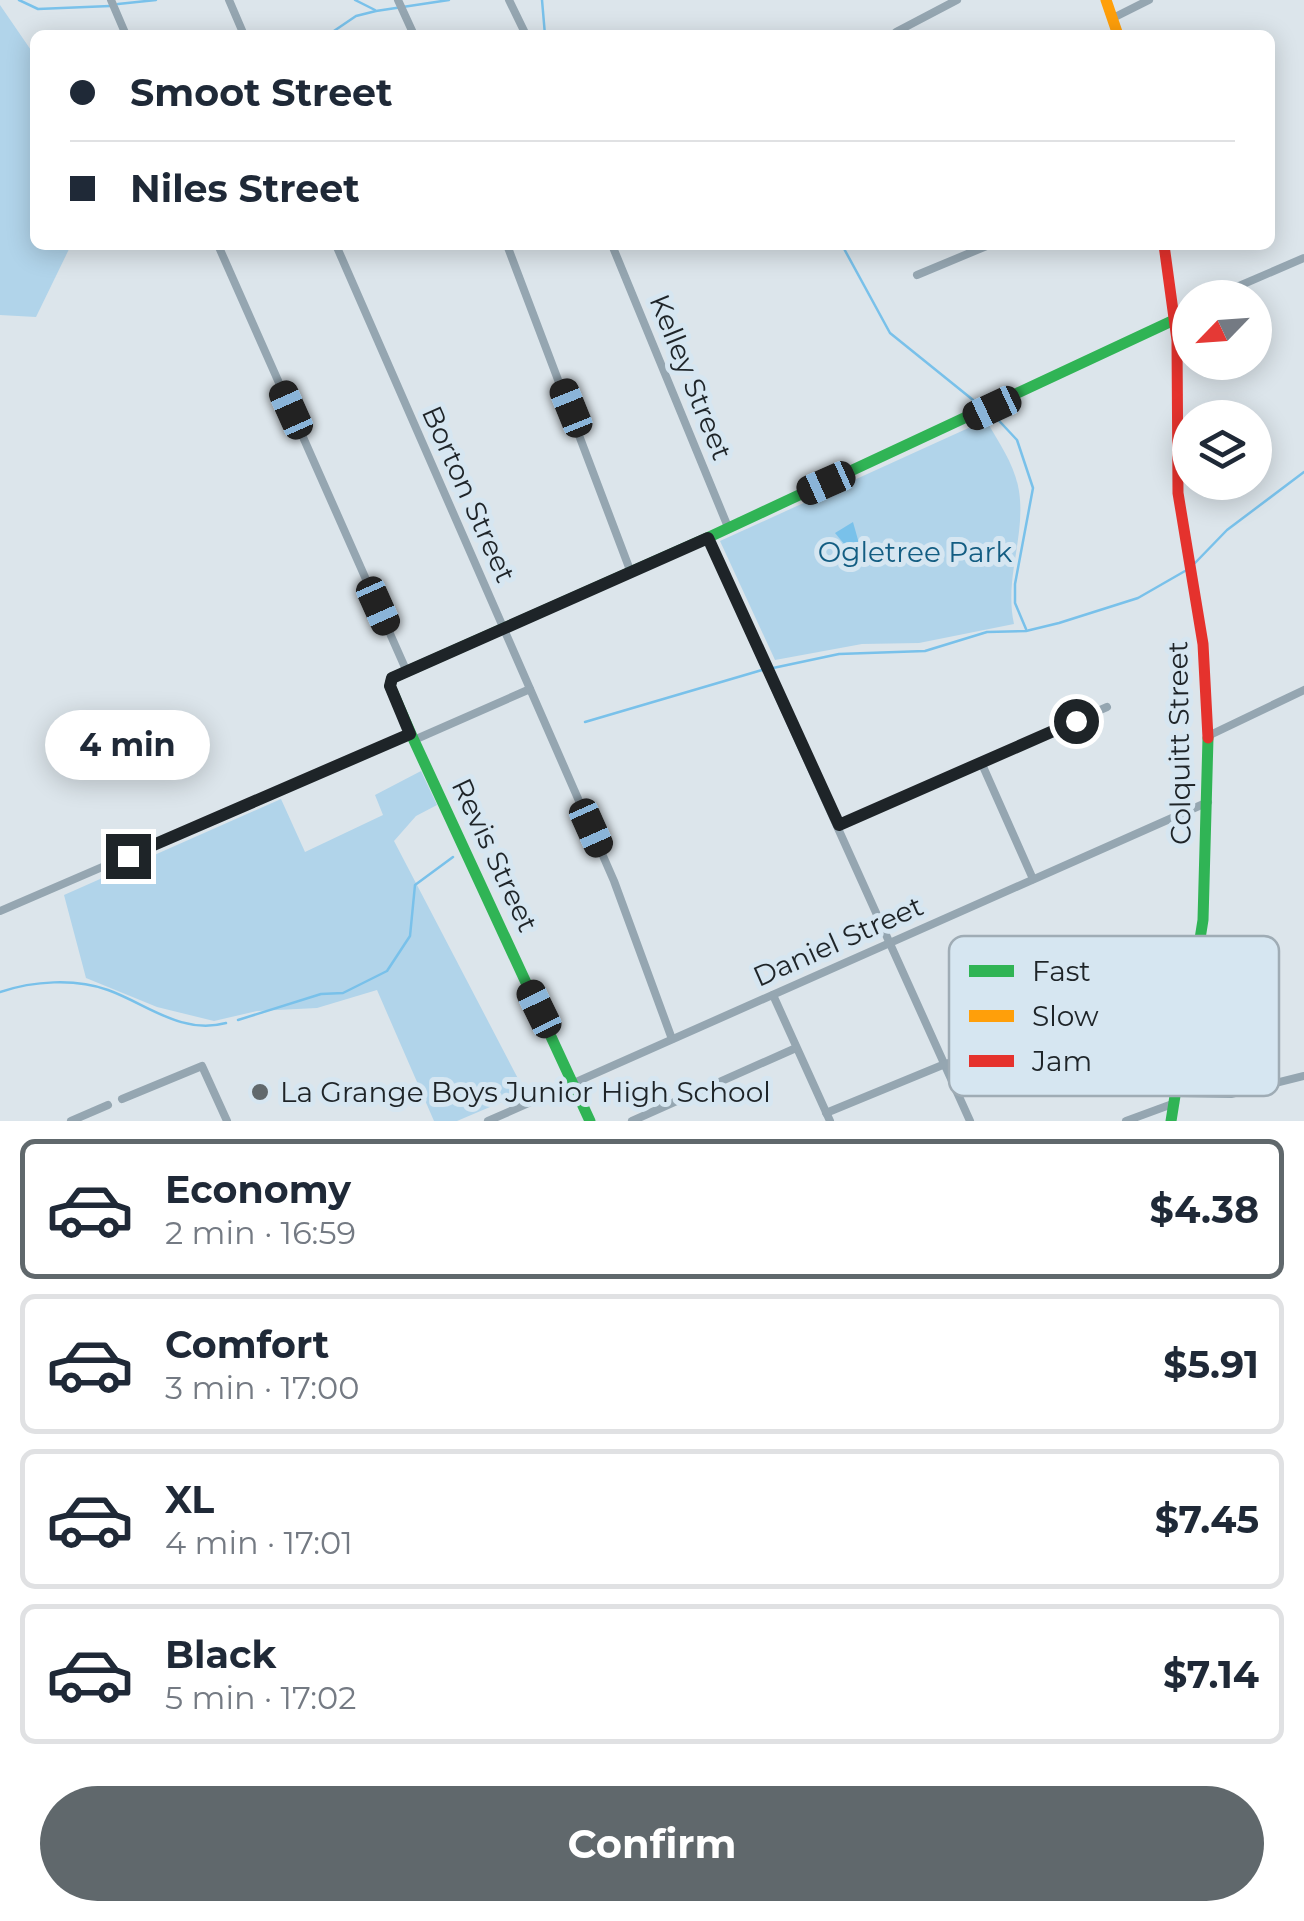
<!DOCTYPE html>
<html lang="en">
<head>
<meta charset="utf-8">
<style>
  body { margin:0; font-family:Montserrat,sans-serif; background:#f6f6f7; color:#1f2937; height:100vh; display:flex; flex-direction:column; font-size:38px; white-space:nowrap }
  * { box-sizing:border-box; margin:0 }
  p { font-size:32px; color:#747a83 }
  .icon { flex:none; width:55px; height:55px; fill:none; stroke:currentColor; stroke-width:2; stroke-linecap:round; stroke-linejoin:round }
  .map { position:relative; height:1121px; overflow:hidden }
  .panel { display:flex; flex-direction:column; background:#fff; flex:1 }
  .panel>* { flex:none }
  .guide { position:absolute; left:30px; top:30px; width:1245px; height:220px; border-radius:15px; box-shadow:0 5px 25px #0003; display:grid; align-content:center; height:220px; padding:0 40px; background:#fff }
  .needle { width:65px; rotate:245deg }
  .tools { position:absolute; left:1172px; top:280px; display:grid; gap:20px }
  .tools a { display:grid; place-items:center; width:100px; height:100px; border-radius:50%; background:#fff; box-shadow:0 5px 25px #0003; font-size:50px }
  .end { position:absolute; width:45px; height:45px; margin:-22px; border:12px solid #1e2428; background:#fff; box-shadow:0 0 0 5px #fff }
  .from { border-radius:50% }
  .bubble { position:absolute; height:70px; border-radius:35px; background:#fff; box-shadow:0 5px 25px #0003; font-size:32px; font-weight:700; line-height:70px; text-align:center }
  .car { position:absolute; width:30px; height:60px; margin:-30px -15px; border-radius:12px; box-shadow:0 0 8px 2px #0007; background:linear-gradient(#222 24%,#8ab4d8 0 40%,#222 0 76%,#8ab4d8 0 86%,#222 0) }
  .guide b { display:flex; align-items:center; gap:35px; height:95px; font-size:38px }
  .guide b+b { border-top:2px solid #e0e1e3 }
  .guide i { width:25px; height:25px; background:#1f2937 }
  ul { padding:18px 0 0; list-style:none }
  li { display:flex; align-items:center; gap:30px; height:140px; margin:0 20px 15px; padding:0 20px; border:5px solid #e0e1e3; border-radius:15px }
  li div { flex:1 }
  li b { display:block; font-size:38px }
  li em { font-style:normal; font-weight:700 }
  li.current { border-color:#60686c }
  li>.icon { width:90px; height:90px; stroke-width:1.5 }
  .button { display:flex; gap:20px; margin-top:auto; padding:20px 40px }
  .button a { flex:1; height:115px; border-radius:60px; background:#60686c; color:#fff; font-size:40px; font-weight:700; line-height:115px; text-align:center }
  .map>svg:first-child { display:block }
  .green { fill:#b1d4ea }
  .water { fill:#79c1ea }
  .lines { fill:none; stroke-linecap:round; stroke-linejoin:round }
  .stream { stroke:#79c1ea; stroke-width:2.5 }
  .street { stroke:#95a6b1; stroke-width:8 }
  .fast { stroke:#30b455; stroke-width:11 }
  .slow { stroke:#ff9f0a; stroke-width:11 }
  .jam { stroke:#e5322d; stroke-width:11 }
  .route { stroke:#1e2428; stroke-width:12 }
  .poi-dot { fill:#60686c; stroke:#d6e6f1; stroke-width:4 }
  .labels { text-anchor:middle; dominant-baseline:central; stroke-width:10; stroke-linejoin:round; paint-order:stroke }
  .street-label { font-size:28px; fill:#1e2428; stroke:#d6e6f1 }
  .park-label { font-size:28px; fill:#135d82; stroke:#d6e6f1 }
  .poi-label { font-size:28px; fill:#1e2428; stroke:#d6e6f1; text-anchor:start }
  .key { fill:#d6e6f1; stroke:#9facb5; stroke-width:2.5 }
  .key-label { font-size:28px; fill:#1e2428 }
</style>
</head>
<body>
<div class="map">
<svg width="1304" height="1121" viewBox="0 0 1304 1121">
  <rect width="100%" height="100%" fill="#dce5eb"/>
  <g class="green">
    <polygon points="0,5 35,56 35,245 71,245 36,317 0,315"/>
    <path d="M986,420C999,443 1015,465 1019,491C1026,536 1004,578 1014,624L919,643L862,644L775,660L720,541Z"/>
    <polygon points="421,771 437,805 416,816 394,841 525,1092 457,1121 434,1121 377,990 317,1008 257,1011 214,1021 157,1007 86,978 64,895 281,799 305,852 383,815 375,795"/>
  </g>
  <polygon class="water" points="853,522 860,547 850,551 835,533"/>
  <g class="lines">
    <g class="stream">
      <polyline points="19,0 38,9 110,6"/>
      <polyline points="355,0 375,10"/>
      <polyline points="542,0 545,35"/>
      <polyline points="118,4 156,0"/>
      <polyline points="328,35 356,16 376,11 449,0"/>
      <polyline points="842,245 890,333 978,404"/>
      <polyline points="989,410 1017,440 1033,488 1015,584 1015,603 1026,629"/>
      <polyline points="1195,563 1227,530 1304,472"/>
      <polyline points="773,668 839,654 925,651 987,632 1026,631 1059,623 1138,598 1185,571"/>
      <polyline points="585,722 762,670"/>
      <path d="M0,992C33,981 75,978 108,990C147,1004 181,1035 226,1023"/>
      <polyline points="238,1020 321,994 343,993 387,971 410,936 415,885 453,857"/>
    </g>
    <g class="street">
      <polyline points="111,0 126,35"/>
      <polyline points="229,0 244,35"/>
      <polyline points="398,0 414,35"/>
      <polyline points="509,0 526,35"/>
      <polyline points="1113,18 1149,0"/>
      <polyline points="896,32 957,0"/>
      <polyline points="218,245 407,672"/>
      <polyline points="336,245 614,881 672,1039"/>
      <polyline points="507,245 630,570"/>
      <polyline points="612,245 728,527"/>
      <polyline points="917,275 989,245"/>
      <polyline points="1211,298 1304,258"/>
      <polyline points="1173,312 1190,306"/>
      <polyline points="707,538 970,1121"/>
      <polyline points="1208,736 1304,690"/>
      <polyline points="414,740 530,689"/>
      <polyline points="981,762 1033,879"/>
      <polyline points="839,825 1107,707"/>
      <polyline points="0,911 411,734"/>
      <polyline points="773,995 830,1121"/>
      <polyline points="1177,1093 1231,1094 1304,1076"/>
      <polyline points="122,1099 202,1066 227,1121"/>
      <polyline points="826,1113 945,1064 1192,993"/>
      <polyline points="71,1121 108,1105"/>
      <polyline points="488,1121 1208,802"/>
      <polyline points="632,1121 796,1048"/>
      <polyline points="1126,1121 1175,1103"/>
    </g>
    <g class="fast">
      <polyline points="590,1121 411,734 390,686 392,678 707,538 1174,320"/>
      <polyline points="1171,1121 1203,920 1208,738"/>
    </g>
    <polyline class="slow" points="1106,0 1118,35"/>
    <polyline class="jam" points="1164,245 1177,340 1178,493 1203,644 1208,738"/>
  </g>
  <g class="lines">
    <polyline class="route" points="128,856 410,734 390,686 392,678 708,538 839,825 1076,721"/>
  </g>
  <circle class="poi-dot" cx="260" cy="1092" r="10"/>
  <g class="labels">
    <g class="street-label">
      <text transform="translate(691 377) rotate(68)">Kelley Street</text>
      <text transform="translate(469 494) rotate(66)">Borton Street</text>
      <text transform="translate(1179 743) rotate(-91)">Colquitt Street</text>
      <text transform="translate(495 855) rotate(65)">Revis Street</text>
      <text transform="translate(838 941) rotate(-24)">Daniel Street</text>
    </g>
    <g class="park-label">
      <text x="915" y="552">Ogletree Park</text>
    </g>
    <g class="poi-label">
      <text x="280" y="1092">La Grange Boys Junior High School</text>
    </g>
  </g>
  <rect x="949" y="936" width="330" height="160" rx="15" class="key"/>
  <rect x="969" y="965" width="45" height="12" fill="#30b455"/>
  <rect x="969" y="1010" width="45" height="12" fill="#ff9f0a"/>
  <rect x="969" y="1055" width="45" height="12" fill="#e5322d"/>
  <g class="key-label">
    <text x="1032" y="981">Fast</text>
    <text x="1032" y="1026">Slow</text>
    <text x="1032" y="1071">Jam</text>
  </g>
</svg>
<div class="tools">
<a><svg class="needle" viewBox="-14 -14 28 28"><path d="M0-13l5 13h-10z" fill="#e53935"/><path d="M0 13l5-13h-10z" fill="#747a83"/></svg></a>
<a><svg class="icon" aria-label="layers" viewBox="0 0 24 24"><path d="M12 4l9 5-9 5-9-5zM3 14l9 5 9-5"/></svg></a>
</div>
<i class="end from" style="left:1076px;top:721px"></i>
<i class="end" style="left:128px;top:856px"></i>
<div class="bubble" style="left:45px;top:710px;width:165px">4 min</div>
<i class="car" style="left:571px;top:408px;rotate:338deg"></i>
<i class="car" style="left:992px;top:408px;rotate:245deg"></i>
<i class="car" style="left:291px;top:410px;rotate:336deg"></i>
<i class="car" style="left:826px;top:483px;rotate:246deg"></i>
<i class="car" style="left:378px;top:606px;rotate:156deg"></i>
<i class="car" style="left:591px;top:828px;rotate:156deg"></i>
<i class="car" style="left:539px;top:1009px;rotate:334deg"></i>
<div class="guide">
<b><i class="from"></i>Smoot Street</b>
<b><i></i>Niles Street</b>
</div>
</div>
<section class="panel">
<ul>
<li class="current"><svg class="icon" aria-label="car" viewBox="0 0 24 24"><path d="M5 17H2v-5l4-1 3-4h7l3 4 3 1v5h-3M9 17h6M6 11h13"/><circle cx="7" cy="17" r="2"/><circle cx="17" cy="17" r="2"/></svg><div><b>Economy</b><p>2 min · 16:59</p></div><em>$4.38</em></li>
<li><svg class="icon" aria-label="car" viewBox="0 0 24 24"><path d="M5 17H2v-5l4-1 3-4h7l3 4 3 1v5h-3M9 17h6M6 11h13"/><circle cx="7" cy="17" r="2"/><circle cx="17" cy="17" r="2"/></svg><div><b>Comfort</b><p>3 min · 17:00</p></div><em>$5.91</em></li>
<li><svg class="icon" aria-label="car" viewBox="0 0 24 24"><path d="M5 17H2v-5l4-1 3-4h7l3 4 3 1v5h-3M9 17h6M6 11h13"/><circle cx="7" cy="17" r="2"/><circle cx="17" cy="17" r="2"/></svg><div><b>XL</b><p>4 min · 17:01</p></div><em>$7.45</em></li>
<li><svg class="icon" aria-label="car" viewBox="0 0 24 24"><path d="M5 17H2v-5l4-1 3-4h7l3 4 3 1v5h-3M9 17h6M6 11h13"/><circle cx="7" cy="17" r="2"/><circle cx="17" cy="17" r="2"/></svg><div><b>Black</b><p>5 min · 17:02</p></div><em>$7.14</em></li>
</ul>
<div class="button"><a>Confirm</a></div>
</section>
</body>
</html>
